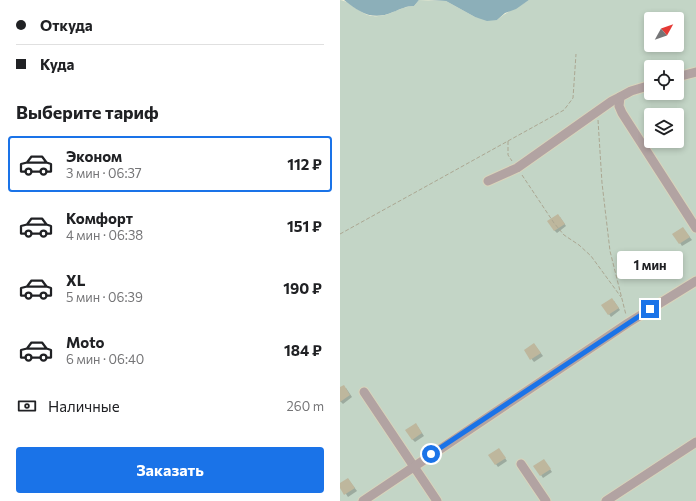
<!DOCTYPE html>
<html lang="ru">
<head>
<meta charset="utf-8">
<style>
  body { margin:0; font-family:Commissioner,sans-serif; background:#f2f2f2; color:#202124; height:100vh; display:flex; flex-direction:column; font-size:15px; white-space:nowrap }
  * { box-sizing:border-box; margin:0 }
  p { font-size:13px; color:#757577 }
  .icon { flex:none; width:22px; height:22px; fill:none; stroke:currentColor; stroke-width:2; stroke-linecap:round; stroke-linejoin:round }
  .map { position:relative; flex:1; overflow:hidden }
  .drawer { display:flex; flex-direction:column; background:#fff; width:340px }
  .drawer>* { flex:none }
  .banner { display:grid; align-content:center; height:88px; padding:0 16px; background:#fff }
  .needle { width:26px; rotate:50deg }
  .tools { position:absolute; left:304px; top:12px; display:grid; gap:8px }
  .tools a { display:grid; place-items:center; width:40px; height:40px; border-radius:4px; background:#fff; box-shadow:0 2px 6px #0003; font-size:20px }
  .end { position:absolute; width:18px; height:18px; margin:-9px; border:5px solid #1a73e8; background:#fff; box-shadow:0 0 0 2px #fff }
  .from { border-radius:50% }
  .bubble { position:absolute; height:28px; border-radius:4px; background:#fff; box-shadow:0 2px 6px #0003; font-size:13px; font-weight:700; line-height:28px; text-align:center }
  .banner b { display:flex; align-items:center; gap:14px; height:38px; font-size:15px }
  .banner b+b { border-top:1px solid #e0e0e0 }
  .banner i { width:10px; height:10px; background:#202124 }
  ul { padding:0; list-style:none }
  li { display:flex; align-items:center; gap:12px; height:56px; margin:0 8px 6px; padding:0 8px; border:2px solid transparent; border-radius:4px }
  li div { flex:1 }
  li b { display:block; font-size:15px }
  li em { font-style:normal; font-weight:700 }
  li.on { border-color:#1a73e8 }
  li>.icon { width:36px; height:36px; stroke-width:1.5 }
  h2 { padding:0 16px; font-size:18px; line-height:48px }
  .pay { display:flex; align-items:center; gap:10px; height:44px; padding:0 16px; font-size:15px }
  .pay p { margin-inline-start:auto }
  .button { display:flex; gap:8px; margin-top:auto; padding:8px 16px }
  .button a { flex:1; height:46px; border-radius:4px; background:#1a73e8; color:#fff; font-size:16px; font-weight:700; line-height:46px; text-align:center }
  main { display:flex; flex:1; min-height:0 }
  .map>svg:first-child { display:block }
  .green { fill:#c3d5c6; fill-rule:evenodd }
  .water { fill:#8cafb9 }
  .shadow { fill:#0003 }
  .building { fill:#beb79d }
  .lines { fill:none; stroke-linecap:round; stroke-linejoin:round }
  .minor-casing { stroke:#d9d4bb; stroke-width:11 }
  .path { stroke:#aba792; stroke-width:1; stroke-dasharray:4 2; stroke-linecap:butt }
  .minor { stroke:#b2a3a2; stroke-width:9 }
  .route { stroke:#1a73e8; stroke-width:5 }
</style>
</head>
<body>
<main>
<section class="drawer">
<div class="banner">
<b><i class="from"></i>Откуда</b>
<b><i></i>Куда</b>
</div>
<h2>Выберите тариф</h2>
<ul>
<li class="on"><svg class="icon" aria-label="car" viewBox="0 0 24 24"><path d="M5 17H2v-5l4-1 3-4h7l3 4 3 1v5h-3M9 17h6M6 11h13"/><circle cx="7" cy="17" r="2"/><circle cx="17" cy="17" r="2"/></svg><div><b>Эконом</b><p>3 мин · 06:37</p></div><em>112 ₽</em></li>
<li><svg class="icon" aria-label="car" viewBox="0 0 24 24"><path d="M5 17H2v-5l4-1 3-4h7l3 4 3 1v5h-3M9 17h6M6 11h13"/><circle cx="7" cy="17" r="2"/><circle cx="17" cy="17" r="2"/></svg><div><b>Комфорт</b><p>4 мин · 06:38</p></div><em>151 ₽</em></li>
<li><svg class="icon" aria-label="car" viewBox="0 0 24 24"><path d="M5 17H2v-5l4-1 3-4h7l3 4 3 1v5h-3M9 17h6M6 11h13"/><circle cx="7" cy="17" r="2"/><circle cx="17" cy="17" r="2"/></svg><div><b>XL</b><p>5 мин · 06:39</p></div><em>190 ₽</em></li>
<li><svg class="icon" aria-label="car" viewBox="0 0 24 24"><path d="M5 17H2v-5l4-1 3-4h7l3 4 3 1v5h-3M9 17h6M6 11h13"/><circle cx="7" cy="17" r="2"/><circle cx="17" cy="17" r="2"/></svg><div><b>Moto</b><p>6 мин · 06:40</p></div><em>184 ₽</em></li>
</ul>
<div class="pay"><svg class="icon" aria-label="cash" viewBox="0 0 24 24"><path d="M3 7h18v10H3z"/><circle cx="12" cy="12" r="2"/></svg>Наличные<p>260 m</p></div>
<div class="button"><a>Заказать</a></div>
</section>
<div class="map">
<svg width="356" height="501" viewBox="0 0 356 501">
  <rect width="100%" height="100%" fill="#fcf6da"/>
  <path class="green" d="M0,0C9,0 20,15 33,16C48,18 60,6 74,6L79,0L106,1L135,17L157,20C167,11 179,7 189,0H356V501H0ZM311,19H337V45H311ZM311,67H337V93H311ZM311,115H337V141H311Z"/>
  <g class="water">
    <path d="M4,0H79L74,6C66,6 61,9 53,12C33,21 20,13 4,0Z"/>
    <polygon points="88,0 189,0 176,9 165,13 157,20 147,21 135,17 106,1"/>
  </g>
  <g class="shadow">
    <polygon points="220,217 226,226 217,233 214,230"/>
    <polygon points="345,231 352,240 342,246 334,234"/>
    <polygon points="274,301 280,310 271,317 269,314"/>
    <polygon points="194,344 203,356 194,362 185,351"/>
    <polygon points="0,388 6,388 12,397 3,404 0,401"/>
    <polygon points="78,427 84,436 75,442 72,439"/>
    <polygon points="161,452 167,461 158,467 150,456"/>
    <polygon points="206,463 212,472 203,478 201,475"/>
    <polygon points="8,479 17,491 8,497 0,485"/>
  </g>
  <g class="building">
    <polygon points="218,214 225,224 214,231 207,221"/>
    <polygon points="343,227 350,237 339,244 332,234"/>
    <polygon points="272,298 279,308 268,315 261,305"/>
    <polygon points="194,343 201,353 190,360 184,350"/>
    <polygon points="4,385 10,395 0,402 0,387"/>
    <polygon points="76,423 82,433 72,440 65,430"/>
    <polygon points="159,448 166,458 155,465 148,455"/>
    <polygon points="204,459 211,469 200,476 193,466"/>
    <polygon points="8,478 15,488 4,495 0,488 0,483"/>
  </g>
  <g class="lines">
    <defs>
      <g id="minor">
        <polyline points="337,77 356,72"/>
        <polyline points="311,85 291,91 280,97 279,106 282,113 356,228"/>
        <polyline points="148,181 177,168 272,101 280,97"/>
        <polyline points="24,392 97,501"/>
        <polyline points="181,464 206,501"/>
        <polyline points="23,501 288,323 356,281"/>
        <polyline points="266,501 356,442"/>
      </g>
    </defs>
    <use href="#minor" class="minor-casing"/>
    <g class="path">
      <polyline points="258,120 262,183 270,251 286,315"/>
      <polyline points="168,141 168,155 172,161"/>
      <polyline points="182,175 214,223 224,235 239,245 251,256 281,297"/>
      <polyline points="0,234 224,110 233,98 236,54"/>
    </g>
    <use href="#minor" class="minor"/>
  </g>
  <g class="lines">
    <polyline class="route" points="91,454 310,309"/>
  </g>
</svg>
<div class="tools">
<a><svg class="needle" viewBox="-14 -14 28 28"><path d="M0-13l5 13h-10z" fill="#e53935"/><path d="M0 13l5-13h-10z" fill="#757577"/></svg></a>
<a><svg class="icon" aria-label="locate" viewBox="0 0 24 24"><circle cx="12" cy="12" r="6"/><path d="M12 2v4M12 18v4M2 12h4M18 12h4"/></svg></a>
<a><svg class="icon" aria-label="layers" viewBox="0 0 24 24"><path d="M12 4l9 5-9 5-9-5zM3 14l9 5 9-5"/></svg></a>
</div>
<i class="end from" style="left:91px;top:454px"></i>
<i class="end" style="left:310px;top:309px"></i>
<div class="bubble" style="left:277px;top:251px;width:66px">1 мин</div>
</div>
</main>
</body>
</html>
